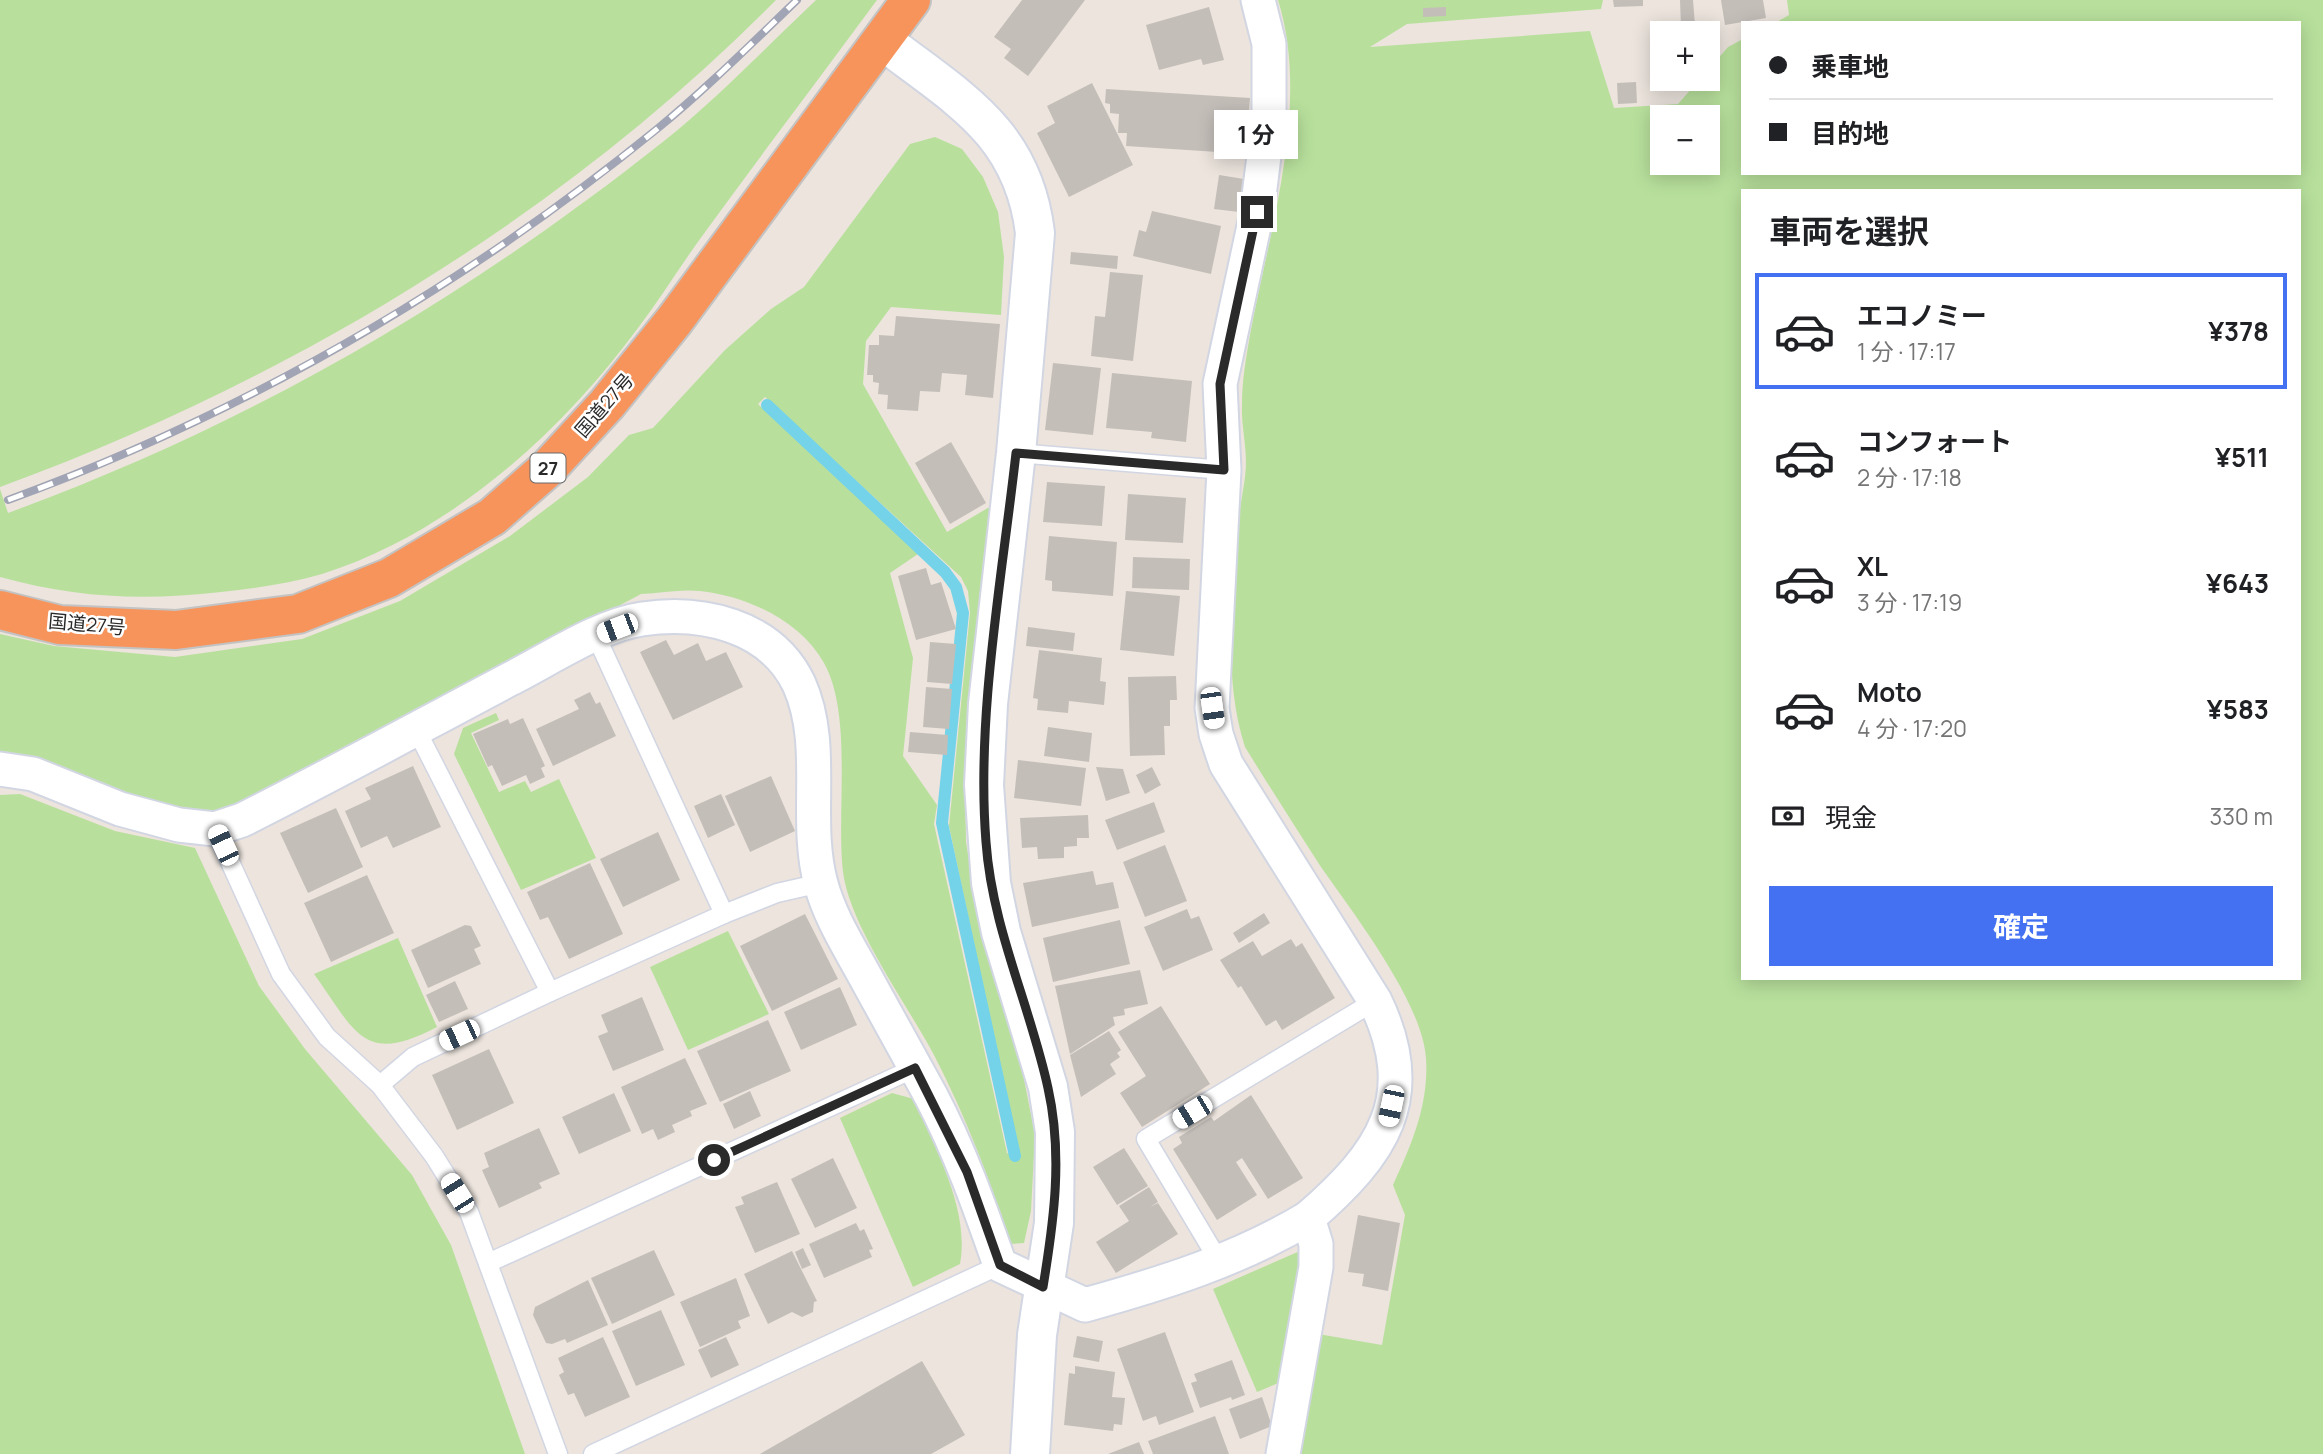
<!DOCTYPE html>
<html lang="ja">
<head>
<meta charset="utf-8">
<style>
  body { margin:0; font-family:Manrope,"Noto Sans JP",sans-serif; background:#f2f2f2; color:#202124; height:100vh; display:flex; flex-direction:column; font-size:26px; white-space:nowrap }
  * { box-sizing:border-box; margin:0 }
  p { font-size:23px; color:#757577 }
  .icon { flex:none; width:38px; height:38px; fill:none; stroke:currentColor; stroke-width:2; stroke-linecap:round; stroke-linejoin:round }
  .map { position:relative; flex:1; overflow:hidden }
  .sheet { position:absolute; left:1741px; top:189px; width:560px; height:791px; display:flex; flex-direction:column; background:#fff; border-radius:0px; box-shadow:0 4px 18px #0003 }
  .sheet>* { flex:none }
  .banner { position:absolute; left:1741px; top:21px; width:560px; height:154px; border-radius:0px; box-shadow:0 4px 18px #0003; display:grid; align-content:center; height:154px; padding:0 28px; background:#fff }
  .tools { position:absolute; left:1650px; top:21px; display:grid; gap:14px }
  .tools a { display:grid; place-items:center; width:70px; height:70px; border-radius:0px; background:#fff; box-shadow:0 4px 18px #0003; font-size:35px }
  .end { position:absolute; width:32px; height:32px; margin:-16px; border:9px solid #2a2a2a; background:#fff; box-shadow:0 0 0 4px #fff }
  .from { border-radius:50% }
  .bubble { position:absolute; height:49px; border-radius:0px; background:#fff; box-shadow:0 4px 18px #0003; font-size:23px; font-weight:700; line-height:49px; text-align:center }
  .car { position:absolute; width:21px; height:42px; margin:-21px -10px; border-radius:9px; box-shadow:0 0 5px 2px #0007; background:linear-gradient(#fff 24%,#345 0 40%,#fff 0 76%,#345 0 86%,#fff 0) }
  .banner b { display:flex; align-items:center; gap:24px; height:66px; font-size:26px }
  .banner b+b { border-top:2px solid #e0e0e0 }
  .banner i { width:18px; height:18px; background:#202124 }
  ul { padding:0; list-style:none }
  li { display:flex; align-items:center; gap:21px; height:116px; margin:0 14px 10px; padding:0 14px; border:4px solid transparent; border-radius:0px }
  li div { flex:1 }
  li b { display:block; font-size:26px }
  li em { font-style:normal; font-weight:700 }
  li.selected { border-color:#4471f2 }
  li>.icon { width:63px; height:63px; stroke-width:1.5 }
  h2 { padding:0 28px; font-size:32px; line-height:84px }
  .pay { display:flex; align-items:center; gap:18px; height:77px; padding:0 28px; font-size:26px }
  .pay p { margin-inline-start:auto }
  .cta { display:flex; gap:14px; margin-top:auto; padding:14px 28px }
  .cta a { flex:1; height:80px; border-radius:0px; background:#4471f2; color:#fff; font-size:28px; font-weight:700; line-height:80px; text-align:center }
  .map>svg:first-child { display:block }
  .green { fill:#b8e09c; fill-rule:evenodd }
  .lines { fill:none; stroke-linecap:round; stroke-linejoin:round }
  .stream { stroke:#74d3e9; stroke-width:12 }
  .building { fill:#c4beb9 }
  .lane-casing { stroke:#d2d6e2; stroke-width:21 }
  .street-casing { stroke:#d2d6e2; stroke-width:37 }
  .secondary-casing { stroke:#d2d6e2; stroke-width:42 }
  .highway-casing { stroke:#c3c3c3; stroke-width:42 }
  .lane { stroke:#fff; stroke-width:18 }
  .street { stroke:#fff; stroke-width:33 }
  .secondary { stroke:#fff; stroke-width:38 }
  .highway { stroke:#f7945c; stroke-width:38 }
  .rail-casing { stroke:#a0a4b4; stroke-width:8 }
  .rail { stroke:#fff; stroke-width:5; stroke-dasharray:16; stroke-linecap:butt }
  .route { stroke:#2a2a2a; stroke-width:9 }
  .labels { text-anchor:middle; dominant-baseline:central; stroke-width:5; stroke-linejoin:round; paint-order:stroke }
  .shield { fill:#fff; stroke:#6a6a6a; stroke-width:2 }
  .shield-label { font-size:18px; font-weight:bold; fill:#2a2a2a }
  .street-label { font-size:19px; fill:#2a2a2a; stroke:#fff }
</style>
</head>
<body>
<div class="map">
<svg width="2323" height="1454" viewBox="0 0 2323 1454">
  <rect width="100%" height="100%" fill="#ece4dd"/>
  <g class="green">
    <path d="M0,0H776C562,217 285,383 0,487Z"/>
    <path d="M816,0H877C818,80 758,159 700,239C679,268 660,299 638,328C560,434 449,534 322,574C289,584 255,588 221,592C142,601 77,598 0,577V489L8,513C249,425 464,300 664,141C718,98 766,47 816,0Z"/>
    <path d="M1278,0H1603L1601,9L1407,24L1370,47L1590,31L1614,108L1678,104L1700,79H1708V70L1728,47L1743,39V173H2300V23H1775L1789,15L1787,0H2323V1454H1297L1318,1334L1382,1345L1405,1215L1393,1185C1412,1144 1429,1104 1426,1058C1422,1001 1352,912 1319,864C1294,825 1269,786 1245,747C1221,672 1234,588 1240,510C1242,494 1246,478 1246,462C1246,443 1241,423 1242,404C1242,381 1246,358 1250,335C1269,231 1311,105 1278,0ZM1662,117H1708V163H1662ZM1743,191H2300V978H1743Z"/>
    <path d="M935,137L962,149L983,177L998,212L1004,257L1001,315L891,307L866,341L863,384L947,532L993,505L965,787L966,842L982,938L1018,1049L1035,1135L1031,1211L1024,1243L1011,1244C990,1180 966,1117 935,1057C909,1007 850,927 843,872C836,812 853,715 824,663C800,620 746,596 700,591C681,589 660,593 641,594L240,807L211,815L179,813L0,758V634L54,646L175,657L302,639L400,601L510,536L588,477L629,435L653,428L725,350L771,309L804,287L910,144ZM765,397L961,577L968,591L970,613L949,826L1019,1157L1007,1153L934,824L937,805L903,756L913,658L890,573L918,554L758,404Z"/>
    <polygon points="496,713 499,720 471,733 499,792 525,781 531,792 559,779 596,858 521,890 454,754 463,728"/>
    <polygon points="20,794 115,831 195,848 259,986 305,1049 412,1175 451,1245 525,1454 0,1454 0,795"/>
    <polygon points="728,931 769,1014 688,1050 650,967"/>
    <path d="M398,938L437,1027C363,1066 356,1032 314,974Z"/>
    <path d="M892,1093L914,1099C935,1149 970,1209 960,1264L913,1287L840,1118Z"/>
    <polygon points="1300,1251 1306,1265 1283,1381 1257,1392 1213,1289"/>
  </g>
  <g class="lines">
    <polyline class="stream" points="767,405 945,572 956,587 963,613 942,823 1015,1156"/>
  </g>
  <g class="building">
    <polygon points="1022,0 1085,0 1028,76 1004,58 1011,49 994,37"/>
    <polygon points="1613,0 1643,0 1643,6 1614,7"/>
    <polygon points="1680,0 1693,0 1695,25 1681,26"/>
    <polygon points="1721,0 1763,0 1766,18 1725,25"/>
    <polygon points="1209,7 1224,60 1203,65 1201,59 1159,70 1146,25"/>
    <polygon points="1446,7 1446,16 1423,17 1423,8"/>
    <polygon points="1636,82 1637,103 1618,104 1617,83"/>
    <polygon points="1092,83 1133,165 1069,197 1037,133 1055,123 1047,106"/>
    <polygon points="1106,89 1250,98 1248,123 1244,123 1244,132 1250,132 1248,154 1126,146 1127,133 1118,133 1119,114 1110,113 1110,104 1105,103"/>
    <polygon points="1219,175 1244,179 1239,212 1214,209"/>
    <polygon points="1152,211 1221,226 1211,274 1133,256 1139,230 1146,232"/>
    <polygon points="1071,252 1118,256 1117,269 1070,264"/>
    <polygon points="1110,272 1143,275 1133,361 1091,356 1095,316 1105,317"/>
    <polygon points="896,316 1000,324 993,398 965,395 967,375 942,373 940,392 920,391 918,411 887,409 888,395 878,394 879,383 873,382 873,375 867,375 869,345 879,345 879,335 894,336"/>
    <polygon points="1053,363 1101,368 1093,435 1045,430"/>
    <polygon points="1112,373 1192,381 1186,442 1151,438 1152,432 1106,428"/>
    <polygon points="951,442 986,503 950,524 915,463"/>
    <polygon points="1047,482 1105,486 1102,526 1043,522"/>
    <polygon points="1128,494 1186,498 1183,543 1125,540"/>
    <polygon points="1049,536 1117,542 1113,596 1052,591 1052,581 1045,580"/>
    <polygon points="1133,557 1190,559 1189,590 1132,588"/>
    <polygon points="926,568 931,585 941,582 956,629 916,640 898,576"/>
    <polygon points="1126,591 1180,596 1174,656 1120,650"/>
    <polygon points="1028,627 1075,633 1073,651 1026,646"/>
    <polygon points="666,640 674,655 698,643 706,661 726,652 743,687 673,720 640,652"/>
    <polygon points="930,642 956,644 952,684 927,682"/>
    <polygon points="1039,650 1102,658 1100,681 1106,682 1104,705 1069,701 1068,713 1037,710 1038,699 1033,698"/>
    <polygon points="1176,676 1177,700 1170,700 1170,726 1164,726 1165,755 1130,756 1128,677"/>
    <polygon points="926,687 952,689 949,729 923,727"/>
    <polygon points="590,692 596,704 600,702 616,736 553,766 536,729 579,709 574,700"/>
    <polygon points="523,718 545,766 541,768 545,777 530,784 526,775 502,786 492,765 488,767 473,734 508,719 510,724"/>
    <polygon points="1048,727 1092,733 1089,762 1044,756"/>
    <polygon points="910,732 948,735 947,755 908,752"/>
    <polygon points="1018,760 1086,768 1081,806 1014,798"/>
    <polygon points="413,766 441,827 393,848 387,836 361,848 345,811 371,799 365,788"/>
    <polygon points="1096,767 1123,769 1130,793 1106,801"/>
    <polygon points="1152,767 1161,785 1145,794 1136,775"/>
    <polygon points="771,776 795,831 750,852 725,796"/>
    <polygon points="721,794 735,825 708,838 694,806"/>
    <polygon points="1154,802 1165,832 1117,850 1105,820"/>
    <polygon points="336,808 363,867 308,893 280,833"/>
    <polygon points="1088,815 1089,838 1077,838 1077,846 1064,847 1064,858 1038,859 1037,847 1022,848 1020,818"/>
    <polygon points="658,832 680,880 623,907 600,859"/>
    <polygon points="1165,845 1187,901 1145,917 1123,862"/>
    <polygon points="590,863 623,934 569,959 548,917 540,920 527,892"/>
    <polygon points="1093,871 1096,885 1113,882 1119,908 1032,927 1023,883"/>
    <polygon points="367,875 394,933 331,962 304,903"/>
    <polygon points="1187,909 1191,919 1199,916 1213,950 1163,971 1144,927"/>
    <polygon points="1264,913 1270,923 1239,943 1233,933"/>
    <polygon points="805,914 838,979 772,1011 740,946"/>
    <polygon points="1120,920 1130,964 1053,982 1043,938"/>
    <polygon points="465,925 471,926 481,946 474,949 481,964 428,988 411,950"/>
    <polygon points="1291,939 1296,947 1302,943 1335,998 1282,1030 1276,1020 1266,1026 1241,986 1238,988 1220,960 1253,941 1262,956"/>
    <polygon points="1140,970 1148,1004 1124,1009 1125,1015 1113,1017 1115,1025 1070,1054 1055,986"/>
    <polygon points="455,981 468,1009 439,1022 426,995"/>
    <polygon points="840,987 857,1025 801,1050 784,1012"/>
    <polygon points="642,997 664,1050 613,1071 598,1036 608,1032 601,1015"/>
    <polygon points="1161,1006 1210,1084 1142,1127 1120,1093 1146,1076 1118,1032"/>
    <polygon points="768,1020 791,1071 720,1102 697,1051"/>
    <polygon points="1109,1031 1121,1050 1117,1053 1120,1057 1110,1064 1116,1074 1081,1097 1070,1055"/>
    <polygon points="489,1049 514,1103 457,1130 432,1075"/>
    <polygon points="685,1058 707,1104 690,1111 692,1116 672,1125 675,1132 658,1140 653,1129 642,1134 621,1087"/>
    <polygon points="750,1091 761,1116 734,1129 723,1104"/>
    <polygon points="614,1093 631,1131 579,1154 562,1117"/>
    <polygon points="1251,1095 1303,1178 1268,1199 1242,1158 1236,1162 1257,1195 1217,1220 1173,1149 1182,1143 1179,1137 1211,1117 1214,1121"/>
    <polygon points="539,1128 560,1174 539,1183 542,1188 499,1208 482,1170 489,1167 484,1153"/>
    <polygon points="1124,1148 1148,1186 1117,1205 1093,1167"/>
    <polygon points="833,1158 857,1208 815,1228 791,1179"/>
    <polygon points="777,1182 800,1234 755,1253 735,1207 744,1204 741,1197"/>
    <polygon points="1149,1187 1158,1202 1150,1207 1158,1203 1178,1234 1116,1273 1096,1242 1129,1221 1119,1206"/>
    <polygon points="1358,1215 1400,1223 1388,1291 1362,1286 1364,1274 1348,1272"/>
    <polygon points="856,1223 860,1231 864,1229 873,1249 869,1250 872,1257 824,1278 809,1244"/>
    <polygon points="803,1248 811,1265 802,1269 795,1252"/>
    <polygon points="654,1250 675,1295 612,1324 591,1278"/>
    <polygon points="792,1251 817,1301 814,1302 813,1312 802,1317 792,1312 768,1324 744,1274"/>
    <polygon points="736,1278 750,1316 738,1321 741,1328 700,1347 680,1302"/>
    <polygon points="588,1280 608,1325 567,1343 565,1339 552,1344 546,1343 533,1315 535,1307"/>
    <polygon points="661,1310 685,1365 636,1386 612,1331"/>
    <polygon points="1165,1332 1194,1412 1159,1425 1156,1416 1143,1421 1117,1349"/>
    <polygon points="1077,1336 1103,1341 1099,1362 1073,1357"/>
    <polygon points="603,1337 630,1397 585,1417 574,1393 568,1395 559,1375 564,1372 558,1358"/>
    <polygon points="726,1337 739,1365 711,1378 698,1350"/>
    <polygon points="1232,1360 1245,1395 1232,1400 1231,1397 1200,1408 1191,1383 1197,1381 1194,1374"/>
    <polygon points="922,1361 965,1435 931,1454 760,1454"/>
    <polygon points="1075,1366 1115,1372 1112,1397 1125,1398 1122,1425 1114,1424 1113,1431 1064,1425 1069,1373 1075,1374"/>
    <polygon points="1262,1397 1272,1426 1240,1439 1229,1409"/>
    <polygon points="1215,1416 1229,1454 1153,1454 1148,1441"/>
    <polygon points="1139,1442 1144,1454 1108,1454"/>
  </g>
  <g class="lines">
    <defs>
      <g id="lane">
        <polyline points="1016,453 1224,470"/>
        <polyline points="596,636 724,914"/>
        <polyline points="416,729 550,992"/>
        <polyline points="215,829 281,974 327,1037 380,1085 434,1156 469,1212 558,1454"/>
        <polyline points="380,1085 413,1057 550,992 724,914 777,893 821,883"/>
        <polyline points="488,1263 915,1068"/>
        <polyline points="1220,1263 1146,1139 1375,1001"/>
        <polyline points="593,1454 1000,1265"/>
      </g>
      <g id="street">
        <path d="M1258,0L1269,44V116L1257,212L1220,384L1224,470L1212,708L1216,734L1226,764L1375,1001C1422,1098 1382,1154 1308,1218L1316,1244V1267L1283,1454"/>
        <path d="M0,769L33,774L120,809L179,825L215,829L242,820C332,775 421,726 510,679C548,660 600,625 642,619C701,610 771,625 799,684C827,746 803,819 821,884C829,914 846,942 861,969C884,1011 908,1054 931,1096C960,1151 980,1208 1000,1265L1085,1305C1164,1283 1238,1260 1308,1218"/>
      </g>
      <path id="secondary" d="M882,40C957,98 1023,131 1035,233L1016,453L988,704L984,785L991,883L1001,932L1048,1087L1055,1132L1054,1223L1037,1335L1030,1454"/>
      <polyline id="highway" points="0,610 60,625 176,630 298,614 389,578 492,517 549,467 607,404 674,321 911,0"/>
    </defs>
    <use href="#lane" class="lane-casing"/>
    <use href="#street" class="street-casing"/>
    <use href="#secondary" class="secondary-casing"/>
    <use href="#highway" class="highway-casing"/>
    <use href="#lane" class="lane"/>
    <use href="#street" class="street"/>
    <use href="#secondary" class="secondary"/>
    <use href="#highway" class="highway"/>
    <defs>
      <path id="rail" d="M8,500C244,414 463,287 657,129C706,89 751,44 797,0"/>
    </defs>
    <use href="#rail" class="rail-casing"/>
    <use href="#rail" class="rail"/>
  </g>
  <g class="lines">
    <path class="route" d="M714,1160L915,1068L967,1172L1000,1265L1043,1287C1054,1220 1063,1155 1048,1088C1030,1005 992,928 986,842C976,717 1002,578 1016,453L1224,470L1220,384L1257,212"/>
  </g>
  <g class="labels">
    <rect class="shield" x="530.5" y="453.5" width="35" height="29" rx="5"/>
    <g class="shield-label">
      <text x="548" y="468">27</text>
    </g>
    <g class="street-label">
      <text transform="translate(604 405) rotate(-49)">国道27号</text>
      <text transform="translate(87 624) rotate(5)">国道27号</text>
    </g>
  </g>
</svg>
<div class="tools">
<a>+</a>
<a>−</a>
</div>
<i class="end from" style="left:714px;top:1160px"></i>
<i class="end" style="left:1257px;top:212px"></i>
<div class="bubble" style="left:1214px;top:110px;width:84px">1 分</div>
<i class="car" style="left:617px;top:628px;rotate:249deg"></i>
<i class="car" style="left:1212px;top:708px;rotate:172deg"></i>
<i class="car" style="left:223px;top:845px;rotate:335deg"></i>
<i class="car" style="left:459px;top:1035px;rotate:245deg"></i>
<i class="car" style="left:1391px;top:1106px;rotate:192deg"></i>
<i class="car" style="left:1192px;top:1112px;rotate:239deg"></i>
<i class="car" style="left:457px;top:1193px;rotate:328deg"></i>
<div class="banner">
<b><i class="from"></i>乗車地</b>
<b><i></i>目的地</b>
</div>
<section class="sheet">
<h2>車両を選択</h2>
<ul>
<li class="selected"><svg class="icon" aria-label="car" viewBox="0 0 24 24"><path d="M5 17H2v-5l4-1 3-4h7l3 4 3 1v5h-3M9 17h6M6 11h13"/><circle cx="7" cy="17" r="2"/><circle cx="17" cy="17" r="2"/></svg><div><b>エコノミー</b><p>1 分 · 17:17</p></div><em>¥378</em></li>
<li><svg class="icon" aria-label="car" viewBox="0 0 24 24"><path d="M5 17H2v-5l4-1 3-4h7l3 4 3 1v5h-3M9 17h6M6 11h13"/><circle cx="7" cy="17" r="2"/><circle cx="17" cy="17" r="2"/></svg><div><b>コンフォート</b><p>2 分 · 17:18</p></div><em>¥511</em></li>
<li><svg class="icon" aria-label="car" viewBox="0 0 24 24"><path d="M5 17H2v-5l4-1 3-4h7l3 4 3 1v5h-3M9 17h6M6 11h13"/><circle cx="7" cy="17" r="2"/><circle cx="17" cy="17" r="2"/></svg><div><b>XL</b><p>3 分 · 17:19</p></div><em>¥643</em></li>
<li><svg class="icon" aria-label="car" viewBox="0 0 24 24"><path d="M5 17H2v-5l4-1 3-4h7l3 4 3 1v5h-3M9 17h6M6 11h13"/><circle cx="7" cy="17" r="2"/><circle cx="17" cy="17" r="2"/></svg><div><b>Moto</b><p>4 分 · 17:20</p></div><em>¥583</em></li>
</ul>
<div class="pay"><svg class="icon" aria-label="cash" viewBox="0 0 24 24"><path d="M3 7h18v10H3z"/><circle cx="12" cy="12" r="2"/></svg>現金<p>330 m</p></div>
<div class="cta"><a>確定</a></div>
</section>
</div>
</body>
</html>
